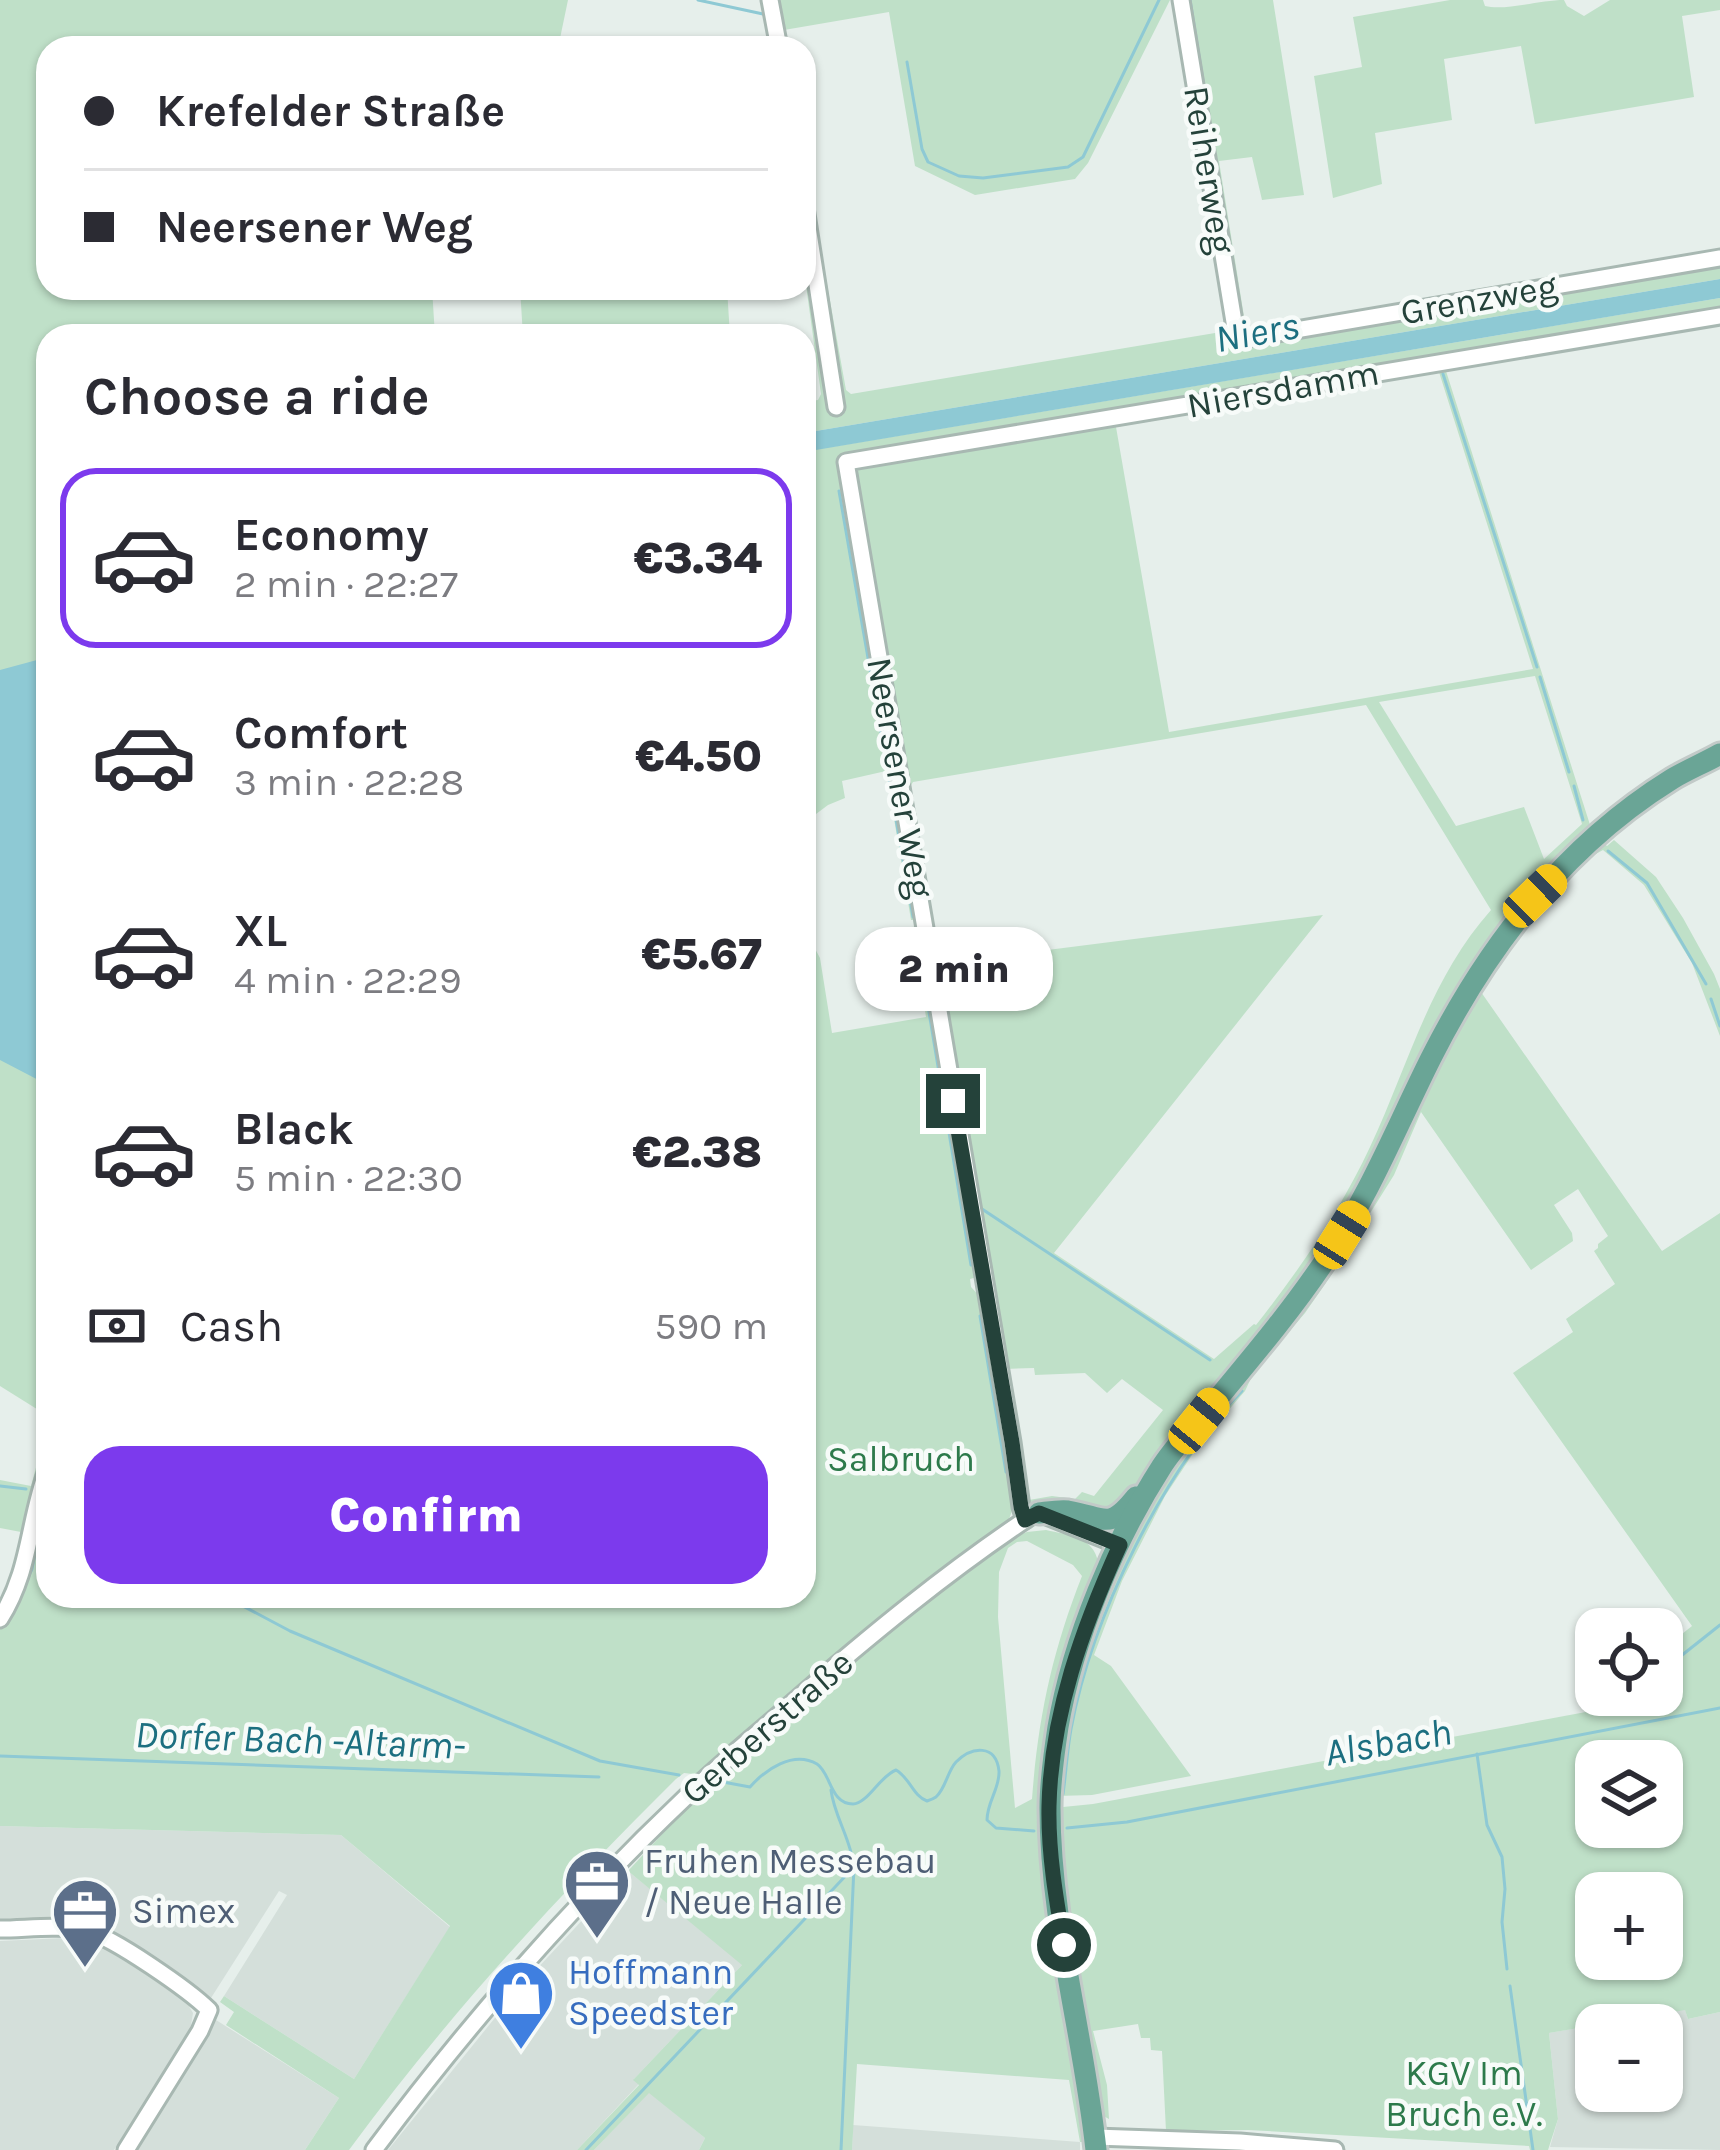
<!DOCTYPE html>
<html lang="en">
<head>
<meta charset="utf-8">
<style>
  body { margin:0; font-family:Karla,sans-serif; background:#f7f7f7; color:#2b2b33; height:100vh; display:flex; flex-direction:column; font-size:45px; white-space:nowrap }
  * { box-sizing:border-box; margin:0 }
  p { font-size:39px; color:#7c7c81 }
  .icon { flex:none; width:66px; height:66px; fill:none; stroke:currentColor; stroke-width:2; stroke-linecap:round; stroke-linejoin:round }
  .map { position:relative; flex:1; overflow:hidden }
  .drawer { position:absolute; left:36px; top:324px; width:780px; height:1284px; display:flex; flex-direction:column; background:#fff; border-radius:36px; box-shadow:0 3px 9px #0004 }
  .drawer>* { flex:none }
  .guide { position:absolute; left:36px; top:36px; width:780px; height:264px; border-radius:36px; box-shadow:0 3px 9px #0004; display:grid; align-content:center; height:264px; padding:0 48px; background:#fff }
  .buttons { position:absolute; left:1575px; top:1608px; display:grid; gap:24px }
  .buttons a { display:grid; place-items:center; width:108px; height:108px; border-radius:24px; background:#fff; box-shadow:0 3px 9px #0004; font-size:60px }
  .end { position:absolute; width:54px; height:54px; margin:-27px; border:15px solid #24423a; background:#fff; box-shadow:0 0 0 6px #fff }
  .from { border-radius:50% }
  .bubble { position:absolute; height:84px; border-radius:36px; background:#fff; box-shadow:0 3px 9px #0004; font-size:39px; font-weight:800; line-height:84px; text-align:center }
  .car { position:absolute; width:36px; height:72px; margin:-36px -18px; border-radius:15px; box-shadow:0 0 9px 3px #0007; background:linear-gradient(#f5c518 24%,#345 0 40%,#f5c518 0 76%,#345 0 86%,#f5c518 0) }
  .guide b { display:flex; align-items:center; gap:42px; height:114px; font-size:45px }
  .guide b+b { border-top:3px solid #e1e1e2 }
  .guide i { width:30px; height:30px; background:#2b2b33 }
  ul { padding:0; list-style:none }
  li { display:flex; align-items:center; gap:36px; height:180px; margin:0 24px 18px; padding:0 24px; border:6px solid transparent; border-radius:36px }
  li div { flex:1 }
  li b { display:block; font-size:45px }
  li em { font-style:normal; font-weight:800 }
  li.active { border-color:#7c3aed }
  li>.icon { width:108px; height:108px; stroke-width:1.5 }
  h2 { padding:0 48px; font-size:54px; line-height:144px }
  .pay { display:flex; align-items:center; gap:30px; height:132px; padding:0 48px; font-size:45px }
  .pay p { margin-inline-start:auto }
  .cta { display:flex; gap:24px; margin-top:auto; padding:24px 48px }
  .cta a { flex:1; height:138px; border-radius:36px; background:#7c3aed; color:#fff; font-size:48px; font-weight:800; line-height:138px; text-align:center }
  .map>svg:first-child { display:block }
  .built { fill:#d4dfda; fill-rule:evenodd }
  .green { fill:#bfe0c8; fill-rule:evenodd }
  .water { fill:#8ec9d4 }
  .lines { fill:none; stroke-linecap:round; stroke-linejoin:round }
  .stream { stroke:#8ec9d4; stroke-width:3 }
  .minor-casing { stroke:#a8b8b2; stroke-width:21 }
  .major-casing { stroke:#c2cac8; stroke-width:27 }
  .minor { stroke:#fff; stroke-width:15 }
  .major { stroke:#6aa596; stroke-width:21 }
  .route { stroke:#24423a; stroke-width:15 }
  .labels { text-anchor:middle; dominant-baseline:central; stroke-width:9; stroke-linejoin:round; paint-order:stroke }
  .street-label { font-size:36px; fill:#24423a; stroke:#f7fbf9 }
  .park-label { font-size:36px; fill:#2d7a4b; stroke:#f7fbf9 }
  .service-label { font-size:36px; fill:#4e5e75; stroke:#f7fbf9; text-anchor:start }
  .shop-label { font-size:36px; fill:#366cbe; stroke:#f7fbf9; text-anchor:start }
  .water-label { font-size:39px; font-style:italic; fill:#1c6f80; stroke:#f7fbf9 }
</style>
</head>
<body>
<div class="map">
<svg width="1720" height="2150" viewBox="0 0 1720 2150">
  <rect width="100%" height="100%" fill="#e6efeb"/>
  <g class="built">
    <polygon points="0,1826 341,1835 450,1927 354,2079 224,1996 287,1895 279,1891 211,1998 115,1937 0,1925"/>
    <polygon points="628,1871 743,1964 634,2079 639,2084 577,2150 388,2150 520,1987"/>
    <polygon points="64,1938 97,1944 184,1998 193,2013 190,2031 114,2150 0,2150 0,1941"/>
    <path d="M1685,2009L1688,2019L1720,2012V2150L1550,2147L1558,2119L1549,2033ZM1596,2025H1662V2091H1596Z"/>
    <polygon points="216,2020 339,2098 305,2150 133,2150"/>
    <polygon points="649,2092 705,2138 699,2150 594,2150"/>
    <polygon points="853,2125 1080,2142 1080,2150 852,2150"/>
  </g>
  <g class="green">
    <polygon points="0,0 568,0 558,48 48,48 48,288 432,288 435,336 48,336 48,1416 0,1386"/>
    <polygon points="778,0 1170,0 1088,163 1075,179 975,195 915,166 889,12 784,30 786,48"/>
    <polygon points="1186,0 1273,0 1304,195 1262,200 1252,157 1219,161 1246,329 1237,318"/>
    <path d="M1450,0H1483L1485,6C1505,11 1540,0 1564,0L1567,6L1584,16L1610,0H1720V10L1682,16L1694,97L1535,124L1521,46L1444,59L1452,120L1375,133L1382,184L1333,198L1314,76L1362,67L1353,17Z"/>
    <polygon points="804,156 846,390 851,394 1227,331 1230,348 1720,265 1720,279 804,433 804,402 818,400 821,394 804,271 804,235 837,396 804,171"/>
    <polygon points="520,288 727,288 730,336 523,336"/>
    <path d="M1720,298V324L1446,371L1591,828L1556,863L1329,1245L1269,1328L1165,1447L1128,1497L1111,1511L1035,1505L1029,1500L1052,1496L1075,1499L1082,1492L1094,1496L1163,1410L1122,1379L1107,1393L1085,1373L1035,1375L1034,1368L1004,1369L916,920H911L886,771L842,781L845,798L828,805L804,823V442L831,447ZM1439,372L1533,669L1169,732L1116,427ZM1535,676L1582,824L1544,859L1524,807L1456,826L1379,702ZM1366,705L1491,910C1429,980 1409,1064 1370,1147C1340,1211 1300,1269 1256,1325L1254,1324L1214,1359L1054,1253L1323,915L937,964L908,790L913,782Z"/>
    <path d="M1599,839L1607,846L1614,840L1656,877L1683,918L1714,974L1720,989V1036L1692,963L1644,885L1603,850C1558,872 1508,949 1481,992L1662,1251L1720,1213V2012L1688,2019L1685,2010L1549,2033L1558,2119L1548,2150H1530L1529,2146L1248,2130L1166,2131L1162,2051L1151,2050L1150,2038H1141L1138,2024L1093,2031L1107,2085L1109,2119L1098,2113L1065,1931L1058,1810L1063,1807L1093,1804L1618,1706L1631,1695H1662V1650L1692,1626L1513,1373L1573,1332L1566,1319L1615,1284L1594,1251L1598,1248V1244L1608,1236L1578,1189L1554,1205L1572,1233L1573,1241L1531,1270L1421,1112L1394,1175L1334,1271L1305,1313L1253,1374L1245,1391L1200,1443L1165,1496L1122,1581L1094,1655L1111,1666L1191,1776L1092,1795L1057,1796L1066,1730L1085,1653L1114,1577L1148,1508L1178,1458L1284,1330L1488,966ZM1596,1761H1662V1827H1596ZM1596,1893H1662V1959H1596Z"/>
    <path d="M918,926L977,1277L970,1279L971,1287L984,1301L1014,1505L1008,1522L829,1663L702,1775L684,1773L676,1779C559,1895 447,2016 349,2150H305L339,2098L226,2025L234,2012L220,2002L224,1996L354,2079L450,1926L341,1835L0,1826V1628L14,1605L28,1530L21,1532L0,1528V1480L31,1486L38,1460L48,1443V1596H804V947L813,945L820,958L832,1033L926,1017L912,927Z"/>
    <path d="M1046,1530C1068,1535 1094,1537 1098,1562L1049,1748L1088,2142H1080L1069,2080L857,2064L852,2150H699L705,2138L649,2093L594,2150H577L639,2085L633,2080L742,1965L628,1871L715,1777L834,1674L1008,1540L1027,1532ZM1027,1541L1073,1565L1082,1576C1052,1652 1038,1718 1032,1799L1015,1808L998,1617L999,1572L1008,1548L1017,1542Z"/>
  </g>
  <g class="water">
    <polygon points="1720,279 1720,298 804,452 804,433"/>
    <polygon points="48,657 48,1085 0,1060 0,670"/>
  </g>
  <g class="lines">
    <g class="stream">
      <polyline points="698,0 763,14"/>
      <polyline points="1190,0 1242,324"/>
      <polyline points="907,62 922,149 928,162 959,176 983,178 1068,167 1083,157 1159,0"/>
      <polyline points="1443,374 1537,667"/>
      <polyline points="839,491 913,917"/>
      <polyline points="1540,677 1569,772"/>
      <polyline points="1574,786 1583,820"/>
      <polyline points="1608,851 1647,883 1706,984"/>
      <polyline points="915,928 971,1265"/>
      <polyline points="1711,999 1720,1026"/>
      <polyline points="979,1207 1210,1360"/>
      <polyline points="980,1316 1006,1472"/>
      <polyline points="0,1486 26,1489"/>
      <polyline points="224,1596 290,1631 600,1761 679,1775"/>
      <polyline points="14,1609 32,1569 46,1498"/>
      <polyline points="1662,1671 1720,1625"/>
      <polyline points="1477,1754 1487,1825 1502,1857 1505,1889 1502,1922 1507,1969"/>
      <polyline points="0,1756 599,1777"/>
      <path d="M723,1782L750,1787C765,1770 793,1750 817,1764C831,1773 830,1804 853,1804C867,1804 880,1776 896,1770C910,1778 913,1796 927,1801C930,1800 933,1799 936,1797C946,1788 947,1772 956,1762C972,1746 996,1744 999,1771C1000,1788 987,1802 987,1820L996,1828L1034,1831"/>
      <path d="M831,1790C834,1816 851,1839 854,1867L841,2150"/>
      <path d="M1063,1794C1066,1773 1067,1751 1071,1729C1092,1617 1162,1472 1242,1391"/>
      <polyline points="1067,1828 1127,1822 1720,1708"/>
      <polyline points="1510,1986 1533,2150"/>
      <polyline points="586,2150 854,1867"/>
    </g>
    <defs>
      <g id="minor">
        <polyline points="770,0 779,48"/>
        <polyline points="1181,0 1237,340 1720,258"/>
        <polyline points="804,201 836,407"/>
        <polyline points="1025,1520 1021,1507 1012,1442 846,462 1720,316"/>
        <path d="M0,1619C31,1570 28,1521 48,1468"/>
        <path d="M0,1929C28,1929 60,1924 87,1931C113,1937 190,1991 209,2010L200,2031L126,2150"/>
        <polyline points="1095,2137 1240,2142 1335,2150"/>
        <path d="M374,2150C468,2024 574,1903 688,1795C720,1764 756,1735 790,1705C868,1637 948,1571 1034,1514L1039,1513L1119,1545"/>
      </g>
      <g id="major">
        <path d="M1039,1513C1048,1512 1059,1510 1068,1511C1105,1517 1108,1532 1136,1497"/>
        <path d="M1096,2150C1084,2036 1050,1923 1050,1808C1050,1782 1054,1753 1058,1727C1073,1639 1114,1541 1162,1466C1177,1443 1197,1423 1214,1403C1253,1356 1292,1310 1326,1259C1369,1196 1397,1126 1431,1058C1487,947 1564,846 1672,779C1687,770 1704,763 1720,754"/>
      </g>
    </defs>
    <use href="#minor" class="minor-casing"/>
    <use href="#major" class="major-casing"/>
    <use href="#minor" class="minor"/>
    <use href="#major" class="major"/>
  </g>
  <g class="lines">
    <path class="route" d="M953,1101L1012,1442L1021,1507L1025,1520L1039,1513L1120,1545C1083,1627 1051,1714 1049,1806C1048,1852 1056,1899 1064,1945"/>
  </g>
  <defs>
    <symbol id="office-pin" viewBox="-11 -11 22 30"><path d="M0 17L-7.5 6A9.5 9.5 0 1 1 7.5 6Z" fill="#5c6f8a" stroke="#f7fbf9"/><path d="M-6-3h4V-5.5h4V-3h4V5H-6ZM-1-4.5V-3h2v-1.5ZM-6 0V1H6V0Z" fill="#fff"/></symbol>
    <symbol id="shop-pin" viewBox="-11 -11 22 30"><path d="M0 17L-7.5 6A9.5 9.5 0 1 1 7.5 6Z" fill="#3f7fe0" stroke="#f7fbf9"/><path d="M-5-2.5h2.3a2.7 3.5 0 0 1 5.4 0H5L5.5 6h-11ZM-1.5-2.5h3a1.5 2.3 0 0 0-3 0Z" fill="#fff"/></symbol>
  </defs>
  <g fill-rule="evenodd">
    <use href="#office-pin" x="559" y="1844" width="76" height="104"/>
    <use href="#office-pin" x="47" y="1873" width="76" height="104"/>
    <use href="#shop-pin" x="483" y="1955" width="76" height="104"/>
  </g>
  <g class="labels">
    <g class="street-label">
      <text transform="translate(1209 170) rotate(81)">Reiherweg</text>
      <text transform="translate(1479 299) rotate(-10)">Grenzweg</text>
      <text transform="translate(1283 389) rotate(-10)">Niersdamm</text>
      <text transform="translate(900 778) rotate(80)">Neersener Weg</text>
      <text transform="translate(767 1727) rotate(-41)">Gerberstraße</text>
    </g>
    <g class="park-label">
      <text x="901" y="1459">Salbruch</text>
      <text x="1464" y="2073">KGV Im<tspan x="1464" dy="41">Bruch e.V.</tspan></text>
    </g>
    <g class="service-label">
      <text x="644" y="1861">Fruhen Messebau<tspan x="644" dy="41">/ Neue Halle</tspan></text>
      <text x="132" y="1911">Simex</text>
    </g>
    <g class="shop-label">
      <text x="568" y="1972">Hoffmann<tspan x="568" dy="41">Speedster</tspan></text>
    </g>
    <g class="water-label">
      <text transform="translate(1257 332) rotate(-10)">Niers</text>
      <text transform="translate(300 1740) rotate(2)">Dorfer Bach -Altarm-</text>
      <text transform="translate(1388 1742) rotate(-10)">Alsbach</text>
    </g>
  </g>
</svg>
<div class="buttons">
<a><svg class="icon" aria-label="locate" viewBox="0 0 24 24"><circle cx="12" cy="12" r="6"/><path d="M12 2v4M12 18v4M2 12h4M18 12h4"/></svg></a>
<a><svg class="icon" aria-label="layers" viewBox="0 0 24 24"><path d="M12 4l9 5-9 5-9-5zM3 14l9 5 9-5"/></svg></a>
<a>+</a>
<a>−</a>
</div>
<i class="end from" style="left:1064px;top:1945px"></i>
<i class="end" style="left:953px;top:1101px"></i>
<div class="bubble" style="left:855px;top:927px;width:198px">2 min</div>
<i class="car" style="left:1535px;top:896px;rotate:46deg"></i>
<i class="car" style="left:1342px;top:1235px;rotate:32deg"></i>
<i class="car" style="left:1199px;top:1421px;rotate:39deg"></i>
<div class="guide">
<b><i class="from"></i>Krefelder Straße</b>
<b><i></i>Neersener Weg</b>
</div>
<section class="drawer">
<h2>Choose a ride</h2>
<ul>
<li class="active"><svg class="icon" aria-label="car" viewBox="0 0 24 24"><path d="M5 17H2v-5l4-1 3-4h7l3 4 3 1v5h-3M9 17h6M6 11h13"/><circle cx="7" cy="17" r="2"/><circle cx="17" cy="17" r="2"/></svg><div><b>Economy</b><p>2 min · 22:27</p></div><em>€3.34</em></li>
<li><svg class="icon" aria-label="car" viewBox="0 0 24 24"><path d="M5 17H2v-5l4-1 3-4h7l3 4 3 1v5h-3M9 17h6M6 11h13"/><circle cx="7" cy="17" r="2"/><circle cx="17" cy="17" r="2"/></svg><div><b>Comfort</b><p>3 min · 22:28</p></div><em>€4.50</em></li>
<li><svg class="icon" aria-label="car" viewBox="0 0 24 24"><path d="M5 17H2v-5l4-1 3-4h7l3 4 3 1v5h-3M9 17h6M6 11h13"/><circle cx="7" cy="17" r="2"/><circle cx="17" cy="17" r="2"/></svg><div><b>XL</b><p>4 min · 22:29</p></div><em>€5.67</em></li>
<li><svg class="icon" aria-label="car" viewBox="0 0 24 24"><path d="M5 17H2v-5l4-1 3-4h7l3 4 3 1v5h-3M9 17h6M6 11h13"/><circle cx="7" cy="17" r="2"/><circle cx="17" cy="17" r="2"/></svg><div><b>Black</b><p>5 min · 22:30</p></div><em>€2.38</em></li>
</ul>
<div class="pay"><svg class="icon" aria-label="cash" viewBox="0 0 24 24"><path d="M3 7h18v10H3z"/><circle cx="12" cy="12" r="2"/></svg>Cash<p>590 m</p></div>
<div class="cta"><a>Confirm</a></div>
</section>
</div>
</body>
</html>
